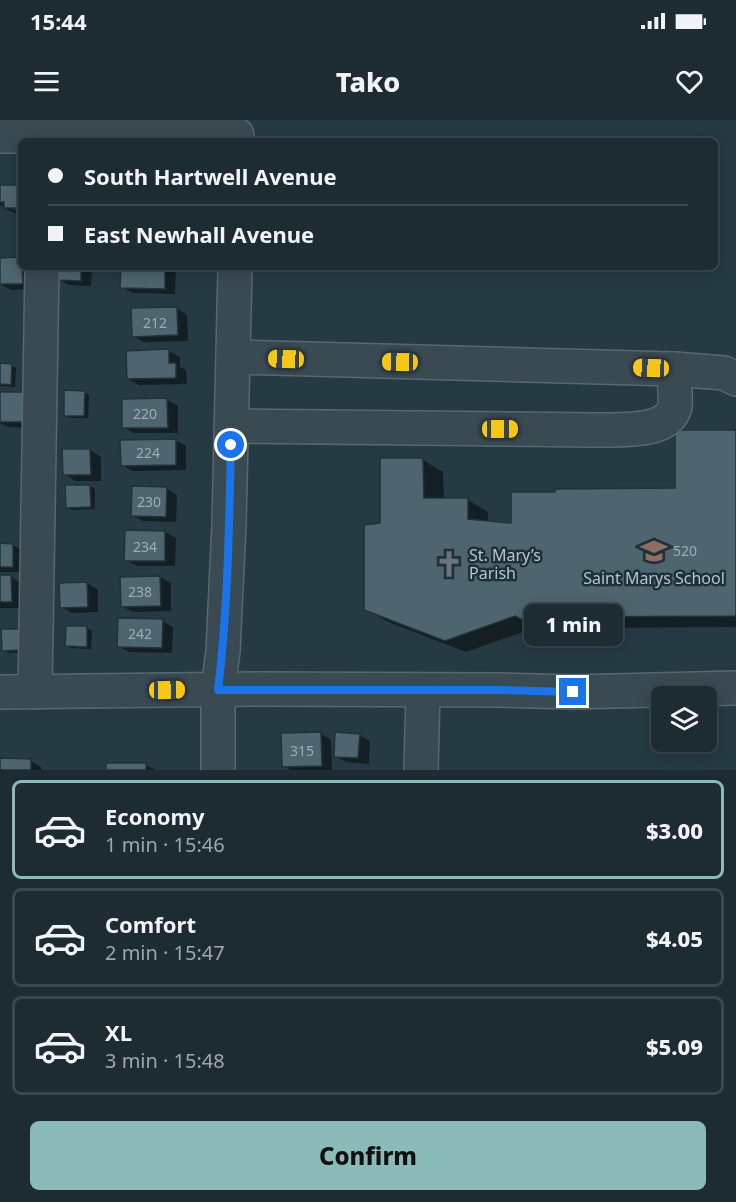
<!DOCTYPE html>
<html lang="en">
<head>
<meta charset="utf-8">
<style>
  body { margin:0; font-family:"Noto Sans",sans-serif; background:#29383e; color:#f1f3f6; height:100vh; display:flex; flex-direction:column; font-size:22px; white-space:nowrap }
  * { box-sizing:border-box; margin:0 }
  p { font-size:20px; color:#a0a7ac }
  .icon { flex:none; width:33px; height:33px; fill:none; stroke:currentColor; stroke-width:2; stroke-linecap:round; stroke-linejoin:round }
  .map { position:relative; height:650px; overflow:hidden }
  .details { display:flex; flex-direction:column; background:#1c2c32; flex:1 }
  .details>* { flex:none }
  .top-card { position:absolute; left:18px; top:18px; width:700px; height:132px; border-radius:9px; box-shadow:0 3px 15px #0003,0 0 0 2px #3a484d; display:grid; align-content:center; height:132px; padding:0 30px; background:#1c2c32 }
  .controls { position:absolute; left:651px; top:566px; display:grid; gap:12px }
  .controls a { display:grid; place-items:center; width:66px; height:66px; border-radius:9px; background:#1c2c32; box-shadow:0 3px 15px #0003,0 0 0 2px #3a484d; font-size:30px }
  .end { position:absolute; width:27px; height:27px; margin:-14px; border:8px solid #1a73e8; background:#fff; box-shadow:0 0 0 3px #fff }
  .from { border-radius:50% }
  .bubble { position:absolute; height:42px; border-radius:9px; background:#1c2c32; box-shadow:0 3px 15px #0003,0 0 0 2px #3a484d; font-size:20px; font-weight:800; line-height:42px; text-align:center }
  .car { position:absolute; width:18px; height:36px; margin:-18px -9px; border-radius:8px; box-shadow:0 0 4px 2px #0007; background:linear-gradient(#f5c518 24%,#345 0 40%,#f5c518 0 76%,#345 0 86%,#f5c518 0) }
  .top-card b { display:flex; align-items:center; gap:21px; height:57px; font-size:22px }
  .top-card b+b { border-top:2px solid #3a484d }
  .top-card i { width:15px; height:15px; background:#f1f3f6 }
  ul { padding:10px 0 0; list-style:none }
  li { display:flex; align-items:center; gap:18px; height:99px; margin:0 12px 9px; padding:0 18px; border:3px solid #3a484d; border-radius:9px }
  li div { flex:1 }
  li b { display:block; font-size:22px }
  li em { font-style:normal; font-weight:800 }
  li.current { border-color:#8bbbb9 }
  li>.icon { width:54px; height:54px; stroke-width:1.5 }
  .cta { display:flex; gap:12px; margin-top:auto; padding:12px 30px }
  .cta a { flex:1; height:69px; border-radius:9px; background:#8bbbb9; color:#111; font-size:24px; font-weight:800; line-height:69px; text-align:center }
  .status { display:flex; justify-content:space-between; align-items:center; height:42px; padding:0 30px; background:#1c2c32; direction:ltr }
  .status svg { height:16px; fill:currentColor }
  header { display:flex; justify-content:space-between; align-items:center; height:78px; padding:0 30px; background:#1c2c32; font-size:27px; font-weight:800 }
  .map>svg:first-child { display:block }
  .shadow { fill:#0007 }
  .building { fill:#4e646e; stroke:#20323a; stroke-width:1.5 }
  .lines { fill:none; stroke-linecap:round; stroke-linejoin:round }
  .minor-casing { stroke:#586870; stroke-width:36 }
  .minor { stroke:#3a4a53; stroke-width:33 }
  .route { stroke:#1a73e8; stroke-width:8 }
  .labels { text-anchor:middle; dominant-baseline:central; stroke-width:5; stroke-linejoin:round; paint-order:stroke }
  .number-label { font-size:14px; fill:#9dadb5 }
  .poi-label { font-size:16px; fill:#b7c5cd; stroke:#1e3038; text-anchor:start }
</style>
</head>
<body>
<div class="status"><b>15:44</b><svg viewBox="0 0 49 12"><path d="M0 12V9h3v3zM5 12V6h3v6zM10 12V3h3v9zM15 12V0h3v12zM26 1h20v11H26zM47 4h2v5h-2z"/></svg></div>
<header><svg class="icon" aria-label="menu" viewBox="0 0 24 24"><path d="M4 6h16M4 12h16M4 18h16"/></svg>Tako<svg class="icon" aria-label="heart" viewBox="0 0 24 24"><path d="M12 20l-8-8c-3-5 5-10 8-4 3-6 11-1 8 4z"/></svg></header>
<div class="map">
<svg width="736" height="650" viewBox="0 0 736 650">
  <rect width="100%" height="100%" fill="#253a43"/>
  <g class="shadow">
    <polygon points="21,66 21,86 11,87 14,90 21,89 21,94 16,94 0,85 0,67"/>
    <polygon points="0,139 21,147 32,147 33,169 11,170 0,164"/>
    <polygon points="59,147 92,147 91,166 69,165 58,159"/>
    <polygon points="122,147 176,147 175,174 133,173 122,167"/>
    <polygon points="177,188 187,195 188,221 144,222 133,216"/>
    <polygon points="169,231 180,237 180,247 186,250 187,264 139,265 128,259"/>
    <polygon points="0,245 11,245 16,248 15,267 0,266"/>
    <polygon points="84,272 89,275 88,298 70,298 65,295"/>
    <polygon points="0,274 34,308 8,307 0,303"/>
    <polygon points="167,280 178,286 178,313 134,313 123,307"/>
    <polygon points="736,311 736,507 583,508 562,521 537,507 466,532 386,501 366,489 381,404 423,340 443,352 444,380 468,380 488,392 488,402 512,404 676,370"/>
    <polygon points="175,320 186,326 186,350 133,351 122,345"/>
    <polygon points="90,330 101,337 101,361 75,361 64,354 64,331"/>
    <polygon points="90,366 95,369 95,389 72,390 67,387"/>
    <polygon points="166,368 177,375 176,402 143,401 132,395"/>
    <polygon points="127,412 165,412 176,418 175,446 137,446 126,440"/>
    <polygon points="0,425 13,425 23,431 23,452 0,452"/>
    <polygon points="0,457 11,457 21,463 22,488 0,488"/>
    <polygon points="160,457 171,463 171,491 133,492 122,486"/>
    <polygon points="87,463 98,470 98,492 72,493 61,487"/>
    <polygon points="162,501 173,507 172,533 129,532 118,526"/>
    <polygon points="87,508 92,511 91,529 71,528 66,525"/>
    <polygon points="21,510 26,532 9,533 4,530"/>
    <polygon points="321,614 331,620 332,650 290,650 284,646"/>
    <polygon points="359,615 370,621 369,644 346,642 335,636"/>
    <polygon points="0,640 30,641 41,647 41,650 0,650"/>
    <polygon points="108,644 146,645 155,650 108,650"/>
  </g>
  <g class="building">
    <polygon points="0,65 21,65 21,88 4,88 4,82 0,82"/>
    <polygon points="21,137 23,164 0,164 0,138"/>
    <polygon points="57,147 81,147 81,161 57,160"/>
    <polygon points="121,147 165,147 165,169 120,168"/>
    <polygon points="177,187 178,215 132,217 131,188"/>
    <polygon points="169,229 169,243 176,243 176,258 127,259 126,231"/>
    <polygon points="0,243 12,244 11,265 0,264"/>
    <polygon points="64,270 85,271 84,296 64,296"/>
    <rect x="0" y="272" width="24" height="30"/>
    <polygon points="167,278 168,308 122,308 122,279"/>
    <polygon points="675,310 736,310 736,496 562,497 541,510 515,496 445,521 364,490 364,405 380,403 380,338 423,338 424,378 468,378 468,399 511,403 511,372 555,372 555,369 675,368"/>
    <polygon points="176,319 176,345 121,346 120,320"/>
    <polygon points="62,329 90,329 91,355 63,355"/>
    <polygon points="65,365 90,365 91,387 66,388"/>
    <polygon points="132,366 167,367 166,397 131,396"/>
    <polygon points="125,410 165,411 165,441 124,441"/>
    <polygon points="0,423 13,424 13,447 0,447"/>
    <polygon points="0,455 11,455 12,482 0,482"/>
    <polygon points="160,456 161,486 121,487 120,457"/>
    <polygon points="87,462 88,487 60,488 59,463"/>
    <polygon points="118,498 163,499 162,528 117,527"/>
    <polygon points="66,506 87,506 87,527 65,526"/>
    <polygon points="1,509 21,509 22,530 2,531"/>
    <polygon points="321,612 322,646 282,647 281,613"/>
    <polygon points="335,612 360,614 358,638 334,637"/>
    <polygon points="0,638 31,639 31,650 0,650"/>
    <rect x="106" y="643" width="40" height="7"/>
  </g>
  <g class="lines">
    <defs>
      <g id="minor">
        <polyline points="0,16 237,15"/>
        <polyline points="233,237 674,249 724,253 736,259"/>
        <path d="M231,306L594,310C616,309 667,315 675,287C676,281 674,257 674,249"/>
        <polyline points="0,572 261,569 497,570 573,572 736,568"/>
        <polyline points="35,572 42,147"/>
        <polyline points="218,650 218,569 223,531 229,404 235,147"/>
        <polyline points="421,650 423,571"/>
      </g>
    </defs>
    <use href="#minor" class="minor-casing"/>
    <use href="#minor" class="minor"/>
  </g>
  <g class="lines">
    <path class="route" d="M231,325C229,407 228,489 218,570H497L573,572"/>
  </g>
  <defs>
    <symbol id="school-bare" viewBox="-9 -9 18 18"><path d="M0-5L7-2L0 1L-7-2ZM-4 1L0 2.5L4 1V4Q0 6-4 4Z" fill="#8d6e63" stroke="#1e3038" stroke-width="2.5" paint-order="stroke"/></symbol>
    <symbol id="church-bare" viewBox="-9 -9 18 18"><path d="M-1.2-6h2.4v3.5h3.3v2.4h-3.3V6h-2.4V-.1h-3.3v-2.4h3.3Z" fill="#6b7280" stroke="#1e3038" stroke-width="2.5" paint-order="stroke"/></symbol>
  </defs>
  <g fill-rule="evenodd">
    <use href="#school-bare" x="635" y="412" width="38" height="38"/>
    <use href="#church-bare" x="430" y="425" width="38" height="38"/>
  </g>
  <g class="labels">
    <g class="number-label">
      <text x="155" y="202">212</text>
      <text x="145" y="293">220</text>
      <text x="148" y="332">224</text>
      <text x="149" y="381">230</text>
      <text x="145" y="426">234</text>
      <text x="685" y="430">520</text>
      <text x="140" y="471">238</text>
      <text x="140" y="513">242</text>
      <text x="302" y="630">315</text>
    </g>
    <g class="poi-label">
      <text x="469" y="435">St. Mary’s<tspan x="469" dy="18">Parish</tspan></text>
      <text x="654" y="458" text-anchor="middle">Saint Marys School</text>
    </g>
  </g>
</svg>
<div class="controls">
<a><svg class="icon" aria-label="layers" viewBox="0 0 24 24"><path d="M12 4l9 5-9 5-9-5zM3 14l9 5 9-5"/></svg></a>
</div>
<i class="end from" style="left:231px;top:325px"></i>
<i class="end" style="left:573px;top:572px"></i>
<div class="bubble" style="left:524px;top:484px;width:99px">1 min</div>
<i class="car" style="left:286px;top:239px;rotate:272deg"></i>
<i class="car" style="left:400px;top:242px;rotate:271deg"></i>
<i class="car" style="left:651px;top:248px;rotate:272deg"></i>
<i class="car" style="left:500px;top:309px;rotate:90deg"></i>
<i class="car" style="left:167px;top:570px;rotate:89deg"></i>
<div class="top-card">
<b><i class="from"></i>South Hartwell Avenue</b>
<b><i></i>East Newhall Avenue</b>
</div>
</div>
<section class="details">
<ul>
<li class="current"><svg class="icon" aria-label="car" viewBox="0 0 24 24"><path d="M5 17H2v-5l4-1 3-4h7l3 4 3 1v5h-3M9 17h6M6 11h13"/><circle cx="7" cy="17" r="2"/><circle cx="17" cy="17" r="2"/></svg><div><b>Economy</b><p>1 min · 15:46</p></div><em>$3.00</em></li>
<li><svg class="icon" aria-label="car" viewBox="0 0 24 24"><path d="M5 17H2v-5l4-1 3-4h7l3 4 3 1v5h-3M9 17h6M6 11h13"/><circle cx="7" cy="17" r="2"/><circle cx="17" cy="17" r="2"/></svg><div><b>Comfort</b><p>2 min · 15:47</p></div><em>$4.05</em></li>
<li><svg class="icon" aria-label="car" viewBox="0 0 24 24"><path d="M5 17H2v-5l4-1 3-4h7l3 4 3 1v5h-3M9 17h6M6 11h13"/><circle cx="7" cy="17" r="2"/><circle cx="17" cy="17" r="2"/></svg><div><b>XL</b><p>3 min · 15:48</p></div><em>$5.09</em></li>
</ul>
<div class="cta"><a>Confirm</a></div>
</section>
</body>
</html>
